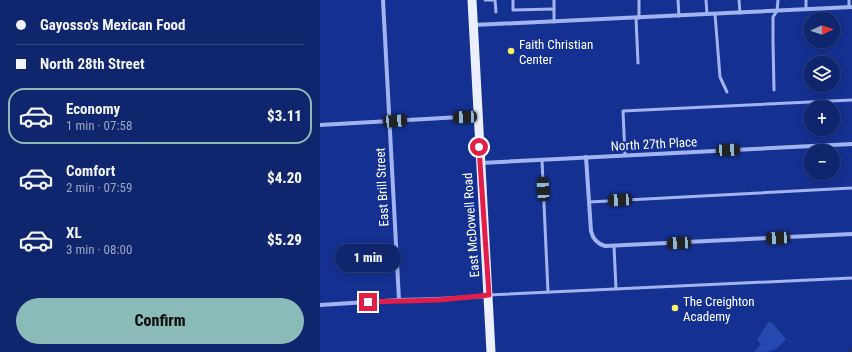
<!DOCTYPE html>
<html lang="en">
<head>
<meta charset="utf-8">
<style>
  body { margin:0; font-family:"Roboto Condensed",sans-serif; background:#182d72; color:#f1f3f6; height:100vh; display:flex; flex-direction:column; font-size:15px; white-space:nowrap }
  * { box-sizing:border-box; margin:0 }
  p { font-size:13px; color:#9ba5c2 }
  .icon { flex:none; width:22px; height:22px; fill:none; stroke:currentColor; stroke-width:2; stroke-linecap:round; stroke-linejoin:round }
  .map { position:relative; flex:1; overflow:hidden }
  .drawer { display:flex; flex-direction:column; background:#0f256d; width:320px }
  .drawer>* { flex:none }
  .top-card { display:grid; align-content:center; height:88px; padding:0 16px; background:#0f256d }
  .needle { width:26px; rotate:87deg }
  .fabs { position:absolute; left:484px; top:12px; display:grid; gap:8px }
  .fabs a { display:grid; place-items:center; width:36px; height:36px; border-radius:50%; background:#0f256d; box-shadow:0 2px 10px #0003,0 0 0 1px #2f4280; font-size:20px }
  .end { position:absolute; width:18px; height:18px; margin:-9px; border:5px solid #e11d48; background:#fff; box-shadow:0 0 0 2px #fff }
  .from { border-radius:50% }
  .bubble { position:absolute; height:28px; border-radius:14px; background:#0f256d; box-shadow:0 2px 10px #0003,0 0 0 1px #2f4280; font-size:13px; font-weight:800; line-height:28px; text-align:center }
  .car { position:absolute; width:12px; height:24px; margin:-12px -6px; border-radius:5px; box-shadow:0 0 3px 1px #0007; background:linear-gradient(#222 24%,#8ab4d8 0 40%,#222 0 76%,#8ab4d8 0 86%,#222 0) }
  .top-card b { display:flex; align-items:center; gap:14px; height:38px; font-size:15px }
  .top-card b+b { border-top:1px solid #2f4280 }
  .top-card i { width:10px; height:10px; background:#f1f3f6 }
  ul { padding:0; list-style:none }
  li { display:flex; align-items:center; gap:12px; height:56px; margin:0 8px 6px; padding:0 8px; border:2px solid transparent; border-radius:16px }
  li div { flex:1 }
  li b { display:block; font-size:15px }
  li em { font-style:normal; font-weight:800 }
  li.current { border-color:#8bbbb9 }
  li>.icon { width:36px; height:36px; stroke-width:1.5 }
  .cta { display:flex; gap:8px; margin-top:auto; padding:8px 16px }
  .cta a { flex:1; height:46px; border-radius:24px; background:#8bbbb9; color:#111; font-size:16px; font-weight:800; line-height:46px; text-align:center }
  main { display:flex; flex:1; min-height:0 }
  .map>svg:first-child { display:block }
  .green { fill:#2648b0 }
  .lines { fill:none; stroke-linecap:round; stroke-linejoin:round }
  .canal { stroke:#1a2f78; stroke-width:6 }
  .lane { stroke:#a1b4f1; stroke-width:3 }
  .street { stroke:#a1b4f1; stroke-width:4 }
  .primary { stroke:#ebefff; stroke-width:9 }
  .route { stroke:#e11d48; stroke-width:5 }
  .poi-dot { fill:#fff261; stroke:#143191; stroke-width:1.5 }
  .labels { text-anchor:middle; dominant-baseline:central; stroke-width:4; stroke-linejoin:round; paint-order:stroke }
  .poi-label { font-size:13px; fill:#fff; stroke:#143191; text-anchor:start }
  .street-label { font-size:13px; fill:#fff; stroke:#143191 }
</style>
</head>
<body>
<main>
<section class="drawer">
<div class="top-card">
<b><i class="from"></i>Gayosso's Mexican Food</b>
<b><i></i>North 28th Street</b>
</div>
<ul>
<li class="current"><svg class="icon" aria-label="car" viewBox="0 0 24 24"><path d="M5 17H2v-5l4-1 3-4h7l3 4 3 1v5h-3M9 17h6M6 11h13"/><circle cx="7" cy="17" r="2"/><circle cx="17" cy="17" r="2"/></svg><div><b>Economy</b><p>1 min · 07:58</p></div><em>$3.11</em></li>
<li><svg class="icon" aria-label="car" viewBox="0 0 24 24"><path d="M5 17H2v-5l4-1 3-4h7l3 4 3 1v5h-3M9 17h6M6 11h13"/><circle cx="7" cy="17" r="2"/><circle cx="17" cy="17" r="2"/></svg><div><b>Comfort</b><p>2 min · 07:59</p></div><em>$4.20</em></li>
<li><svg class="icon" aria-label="car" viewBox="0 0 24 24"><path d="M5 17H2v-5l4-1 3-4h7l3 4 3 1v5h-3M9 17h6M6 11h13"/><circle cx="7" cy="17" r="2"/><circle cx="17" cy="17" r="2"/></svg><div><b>XL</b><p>3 min · 08:00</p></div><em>$5.29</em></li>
</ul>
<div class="cta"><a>Confirm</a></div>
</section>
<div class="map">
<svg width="532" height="352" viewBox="0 0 532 352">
  <rect width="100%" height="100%" fill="#143191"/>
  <path class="green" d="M448,322H451L466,339C454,352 453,352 434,352L441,344L437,340Z"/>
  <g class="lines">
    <polyline class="canal" points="531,352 532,351"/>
    <g class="lane">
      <polyline points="165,0 175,0 176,12"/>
      <polyline points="193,0 193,10 234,9"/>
      <polyline points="234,0 234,22"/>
      <polyline points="319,0 319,18"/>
      <polyline points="358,0 359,16"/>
      <polyline points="386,0 387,14"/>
      <polyline points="419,0 420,13"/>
      <polyline points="486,0 486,9"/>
      <polyline points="529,0 529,7"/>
      <polyline points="395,14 400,77 407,92"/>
      <polyline points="316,18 318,63"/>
      <polyline points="454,90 453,42 453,17 457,11 458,0"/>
      <polyline points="305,155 303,111 532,100"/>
      <polyline points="222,160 228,292"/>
      <polyline points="269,202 532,188"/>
      <polyline points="294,246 296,289"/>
      <polyline points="169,295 532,278"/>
    </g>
    <g class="street">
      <polyline points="63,0 79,300"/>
      <polyline points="154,25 532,7"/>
      <polyline points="0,125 158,116"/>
      <path d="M266,157L271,231C273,239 277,244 285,246L532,234"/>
      <polyline points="161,163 532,144"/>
      <polyline points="0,305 79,300 119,299 167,296"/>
    </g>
    <polyline class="primary" points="152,0 171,352"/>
  </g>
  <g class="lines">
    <polyline class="route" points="48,302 119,300 169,295 159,147"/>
  </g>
  <g class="poi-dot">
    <circle cx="191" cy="51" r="4"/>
    <circle cx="355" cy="308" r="4"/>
  </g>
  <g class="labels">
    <g class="poi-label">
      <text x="199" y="44">Faith Christian<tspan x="199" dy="15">Center</tspan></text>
      <text x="363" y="301">The Creighton<tspan x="363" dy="15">Academy</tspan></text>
    </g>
    <g class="street-label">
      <text transform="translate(334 144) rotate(-3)">North 27th Place</text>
      <text transform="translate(62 187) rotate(-93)">East Brill Street</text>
      <text transform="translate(151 225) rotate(-94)">East McDowell Road</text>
    </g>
  </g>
</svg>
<div class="fabs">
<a><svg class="needle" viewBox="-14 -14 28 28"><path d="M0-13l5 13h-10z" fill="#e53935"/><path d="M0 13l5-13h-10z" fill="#9ba5c2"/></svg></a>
<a><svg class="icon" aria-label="layers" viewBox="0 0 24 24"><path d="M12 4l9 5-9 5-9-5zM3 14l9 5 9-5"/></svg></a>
<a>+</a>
<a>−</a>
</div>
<i class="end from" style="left:159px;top:147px"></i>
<i class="end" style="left:48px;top:302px"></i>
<div class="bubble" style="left:15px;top:244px;width:66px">1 min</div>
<i class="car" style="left:145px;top:117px;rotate:268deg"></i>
<i class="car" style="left:75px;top:121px;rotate:86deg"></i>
<i class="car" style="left:408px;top:150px;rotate:87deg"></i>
<i class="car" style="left:223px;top:189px;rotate:357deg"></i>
<i class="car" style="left:300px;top:200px;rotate:267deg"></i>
<i class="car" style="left:458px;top:238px;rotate:267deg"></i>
<i class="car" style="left:359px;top:243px;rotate:267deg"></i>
</div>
</main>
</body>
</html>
